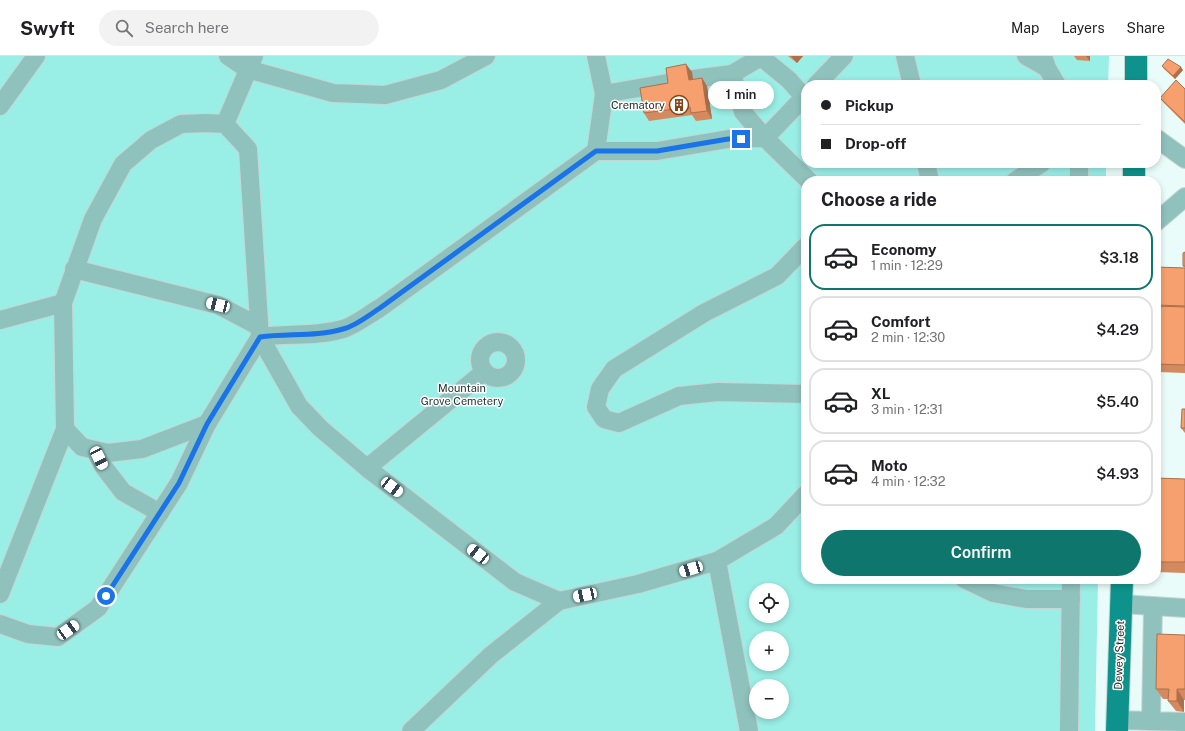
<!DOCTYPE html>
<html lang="en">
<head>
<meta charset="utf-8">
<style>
  body { margin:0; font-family:"Public Sans",sans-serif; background:#f2f2f2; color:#202124; height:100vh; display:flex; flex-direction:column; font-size:15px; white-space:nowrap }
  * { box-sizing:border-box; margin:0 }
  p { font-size:13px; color:#757577 }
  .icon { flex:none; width:22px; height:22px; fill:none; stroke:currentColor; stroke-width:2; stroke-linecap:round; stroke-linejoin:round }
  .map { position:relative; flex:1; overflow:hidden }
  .panel { position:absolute; left:801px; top:120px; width:360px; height:408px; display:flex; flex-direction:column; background:#fff; border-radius:16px; box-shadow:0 2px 6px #0003 }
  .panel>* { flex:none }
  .top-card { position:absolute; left:801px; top:24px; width:360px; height:88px; border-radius:16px; box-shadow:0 2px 6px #0003; display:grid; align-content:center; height:88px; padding:0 20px; background:#fff }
  .buttons { position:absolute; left:749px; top:527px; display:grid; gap:8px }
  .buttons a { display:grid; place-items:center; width:40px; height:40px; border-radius:50%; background:#fff; box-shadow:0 2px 6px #0003; font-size:20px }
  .end { position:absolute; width:18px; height:18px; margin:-9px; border:5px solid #1a73e8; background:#fff; box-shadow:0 0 0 2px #fff }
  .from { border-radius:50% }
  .bubble { position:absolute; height:28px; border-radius:14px; background:#fff; box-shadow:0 2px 6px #0003; font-size:13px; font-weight:600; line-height:28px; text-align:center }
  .car { position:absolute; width:12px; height:24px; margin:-12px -6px; border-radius:5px; box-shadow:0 0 3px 1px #0007; background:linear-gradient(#fff 24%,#345 0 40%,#fff 0 76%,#345 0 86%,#fff 0) }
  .top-card b { display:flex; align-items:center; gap:14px; height:38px; font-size:15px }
  .top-card b+b { border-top:1px solid #e0e0e0 }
  .top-card i { width:10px; height:10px; background:#202124 }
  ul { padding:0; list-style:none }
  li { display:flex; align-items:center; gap:12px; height:66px; margin:0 8px 6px; padding:0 12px; border:2px solid #e0e0e0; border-radius:16px }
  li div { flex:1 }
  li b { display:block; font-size:15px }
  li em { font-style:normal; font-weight:600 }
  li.active { border-color:#0f766e }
  li>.icon { width:36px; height:36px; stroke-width:1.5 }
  h2 { padding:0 20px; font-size:18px; line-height:48px }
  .action { display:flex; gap:8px; margin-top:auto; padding:8px 20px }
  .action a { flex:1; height:46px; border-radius:24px; background:#0f766e; color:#fff; font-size:16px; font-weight:600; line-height:46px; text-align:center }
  header { display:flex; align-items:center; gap:24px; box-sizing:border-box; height:56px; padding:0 20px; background:#fff; border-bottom:1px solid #e0e0e0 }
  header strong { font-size:19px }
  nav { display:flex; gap:22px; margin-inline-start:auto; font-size:14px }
  .search { width:280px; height:36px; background:#f2f2f2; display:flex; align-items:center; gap:10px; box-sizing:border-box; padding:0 14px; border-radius:22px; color:#757577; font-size:15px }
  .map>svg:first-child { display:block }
  .green { fill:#99eee6; fill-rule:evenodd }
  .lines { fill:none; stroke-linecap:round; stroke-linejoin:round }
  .minor-casing { stroke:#c6d6d5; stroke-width:20 }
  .major-casing { stroke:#c6d6d5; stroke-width:24 }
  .minor { stroke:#8fc2bd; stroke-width:18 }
  .major { stroke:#0d938c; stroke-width:22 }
  .wall { fill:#d38a5f }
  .shaded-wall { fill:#ac704d }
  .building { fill:#f5a06e; stroke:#ac704d }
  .route { stroke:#1a73e8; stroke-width:5 }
  .labels { text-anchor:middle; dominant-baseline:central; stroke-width:3; stroke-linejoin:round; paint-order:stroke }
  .poi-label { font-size:11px; fill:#242b2a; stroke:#fff; text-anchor:end }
  .park-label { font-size:11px; fill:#203836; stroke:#fff }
  .street-label { font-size:11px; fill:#242b2a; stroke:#fff }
</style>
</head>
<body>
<header>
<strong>Swyft</strong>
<div class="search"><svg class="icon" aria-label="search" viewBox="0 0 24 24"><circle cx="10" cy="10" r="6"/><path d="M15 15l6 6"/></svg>Search here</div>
<nav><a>Map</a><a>Layers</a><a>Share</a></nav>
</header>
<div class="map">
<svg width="1185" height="675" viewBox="0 0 1185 675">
  <rect width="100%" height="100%" fill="#eafcfa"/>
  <path class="green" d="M0,0H1109L1108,29H806V107H1106V125H806V523H1098L1095,675H0ZM756,534H782V560H756ZM756,582H782V608H756ZM756,630H782V656H756Z"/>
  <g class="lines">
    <defs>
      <g id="minor">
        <polyline points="228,0 247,13 333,37 385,39 441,24 486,0"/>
        <polyline points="905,0 912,29"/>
        <polyline points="1026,0 1047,12"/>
        <polyline points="1043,0 1047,12 1057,29"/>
        <polyline points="732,18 743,56 765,82 806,39"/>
        <polyline points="693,23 732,18 761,1 789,24 804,41"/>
        <polyline points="816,29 844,0"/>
        <polyline points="604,38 673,26"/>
        <polyline points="0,50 36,0"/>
        <polyline points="225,68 254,0"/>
        <polyline points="1156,82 1185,103"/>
        <polyline points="596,95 604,38 596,0"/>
        <polyline points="926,107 930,125"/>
        <polyline points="1015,125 1042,107"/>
        <polyline points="1079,125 1079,107"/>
        <polyline points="1156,166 1185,141"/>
        <polyline points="806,190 777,220 704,257 614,313 600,333 596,351 604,363 619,367 679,340 718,336 806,338"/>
        <polyline points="74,213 218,249 258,270"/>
        <polyline points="0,264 63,247"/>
        <circle cx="498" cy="304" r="18"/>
        <polyline points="65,373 82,391 108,397 142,393 207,368"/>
        <polyline points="95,394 103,410 123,436 160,457"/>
        <polyline points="367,412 484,316"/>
        <polyline points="964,523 993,537 1026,543 1071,543"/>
        <polyline points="0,538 65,373 63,247 93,163 123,108 151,84 181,68 206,67 225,68 248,93 260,281 207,368 179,427 98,552 58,581 28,578 0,568"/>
        <polyline points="559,545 638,528 717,505"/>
        <polyline points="1121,548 1185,552"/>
        <polyline points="1153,550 1151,665 1185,666"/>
        <polyline points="1117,664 1151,665"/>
        <path d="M411,675L491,599L559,545L515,526L367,412L320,372L299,350L260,281C287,277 316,281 343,273C356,269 369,258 380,252L596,95H657L728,83L765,82L809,125"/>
        <polyline points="749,675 717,505 776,470 806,438"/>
        <polyline points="1069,675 1071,523"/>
      </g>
      <g id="major">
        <polyline points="1136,29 1136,0"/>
        <polyline points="1134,125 1134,107"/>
        <polyline points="1117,675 1122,523"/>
      </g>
    </defs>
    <use href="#minor" class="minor-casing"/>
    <use href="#major" class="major-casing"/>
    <use href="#minor" class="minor"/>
    <use href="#major" class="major"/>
  </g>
  <g class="wall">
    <polygon points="788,0 803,0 797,7"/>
    <polygon points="1074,0 1090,0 1090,5 1077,4"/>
    <polygon points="1162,10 1183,14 1175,23 1164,13"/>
    <polygon points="692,16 693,24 702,22 707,30 712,63 696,65 692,59 649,65 644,57 668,27"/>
    <polygon points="1185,33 1185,68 1164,47 1160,42"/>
    <polygon points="1185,196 1185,317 1158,316 1156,313 1156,211 1185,212 1183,210"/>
    <polygon points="1185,353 1185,377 1181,372"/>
    <polygon points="1156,422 1185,423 1185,517 1156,516"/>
    <polygon points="1185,579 1185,644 1184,644 1184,656 1176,655 1168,645 1168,643 1163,643 1156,633"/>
  </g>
  <g class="shaded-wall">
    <polygon points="791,0 803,0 797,7"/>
    <polygon points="1086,0 1090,0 1090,5"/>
    <polygon points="686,8 692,16 694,32 689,24"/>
    <polygon points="1181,11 1183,14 1175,23 1173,20"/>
    <polygon points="702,22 707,30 712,63 707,55"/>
    <polygon points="1177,633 1184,644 1184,656 1177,645"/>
  </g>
  <g class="building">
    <polygon points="1168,3 1181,11 1173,20 1162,10"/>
    <polygon points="686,8 689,24 702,22 707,55 691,57 690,51 644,57 640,32 668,27 666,12"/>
    <polygon points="1176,24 1185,33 1185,66 1160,42"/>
    <polygon points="1185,196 1185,210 1183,210 1183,197"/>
    <polygon points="1156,211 1185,212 1185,250 1156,249"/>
    <polygon points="1156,250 1185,251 1185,309 1156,308"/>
    <polygon points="1182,353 1185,353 1185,372 1181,372"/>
    <polygon points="1156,422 1185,423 1185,506 1156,506"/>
    <polygon points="1157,578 1185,579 1185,633 1177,633 1177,645 1168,645 1169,633 1156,633"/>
  </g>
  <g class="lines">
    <path class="route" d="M106,540L179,427L207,368L260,281C287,277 316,281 343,273C356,270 369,259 380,252L596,95H657L728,83H741"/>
  </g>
  <defs>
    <symbol id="building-ring" viewBox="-11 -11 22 22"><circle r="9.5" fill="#fff" stroke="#874416" stroke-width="1.5"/><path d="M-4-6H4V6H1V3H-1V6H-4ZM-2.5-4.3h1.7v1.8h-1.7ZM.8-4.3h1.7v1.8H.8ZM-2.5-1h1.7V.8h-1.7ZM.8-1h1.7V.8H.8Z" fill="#874416"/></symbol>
  </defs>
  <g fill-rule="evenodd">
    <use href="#building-ring" x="668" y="38" width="22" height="22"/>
  </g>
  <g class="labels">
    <g class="poi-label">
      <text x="665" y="49">Crematory</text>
    </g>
    <g class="park-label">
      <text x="462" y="332">Mountain<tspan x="462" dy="13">Grove Cemetery</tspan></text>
    </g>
    <g class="street-label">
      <text transform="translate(1119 599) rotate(-88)">Dewey Street</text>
    </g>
  </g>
</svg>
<div class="buttons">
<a><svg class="icon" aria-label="locate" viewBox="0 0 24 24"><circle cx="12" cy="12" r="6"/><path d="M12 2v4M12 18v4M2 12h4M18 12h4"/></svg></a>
<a>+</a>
<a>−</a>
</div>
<i class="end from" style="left:106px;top:540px"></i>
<i class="end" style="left:741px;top:83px"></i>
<div class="bubble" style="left:708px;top:25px;width:66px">1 min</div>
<i class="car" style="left:218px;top:249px;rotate:284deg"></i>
<i class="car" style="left:99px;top:402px;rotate:154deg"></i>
<i class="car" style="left:392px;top:431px;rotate:127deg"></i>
<i class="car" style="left:478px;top:498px;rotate:308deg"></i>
<i class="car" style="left:691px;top:513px;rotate:253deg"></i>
<i class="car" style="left:585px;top:539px;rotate:258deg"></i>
<i class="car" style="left:68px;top:574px;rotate:55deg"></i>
<div class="top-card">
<b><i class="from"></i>Pickup</b>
<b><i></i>Drop-off</b>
</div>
<section class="panel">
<h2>Choose a ride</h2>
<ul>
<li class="active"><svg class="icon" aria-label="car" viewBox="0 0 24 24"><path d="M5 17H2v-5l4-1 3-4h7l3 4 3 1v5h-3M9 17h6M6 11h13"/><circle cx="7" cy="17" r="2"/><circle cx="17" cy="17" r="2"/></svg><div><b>Economy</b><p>1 min · 12:29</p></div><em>$3.18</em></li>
<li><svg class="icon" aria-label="car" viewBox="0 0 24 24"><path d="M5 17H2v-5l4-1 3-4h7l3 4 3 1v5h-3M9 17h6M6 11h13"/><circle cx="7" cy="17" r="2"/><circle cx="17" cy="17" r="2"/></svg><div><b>Comfort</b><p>2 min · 12:30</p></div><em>$4.29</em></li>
<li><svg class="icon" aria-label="car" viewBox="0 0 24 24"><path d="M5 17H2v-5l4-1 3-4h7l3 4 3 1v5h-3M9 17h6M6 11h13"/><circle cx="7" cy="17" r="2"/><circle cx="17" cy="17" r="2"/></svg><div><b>XL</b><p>3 min · 12:31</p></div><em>$5.40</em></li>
<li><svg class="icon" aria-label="car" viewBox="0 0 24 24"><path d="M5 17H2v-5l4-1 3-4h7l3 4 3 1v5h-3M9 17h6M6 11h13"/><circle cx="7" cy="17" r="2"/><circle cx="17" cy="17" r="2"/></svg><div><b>Moto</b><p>4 min · 12:32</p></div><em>$4.93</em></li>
</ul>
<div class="action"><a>Confirm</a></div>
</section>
</div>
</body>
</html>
